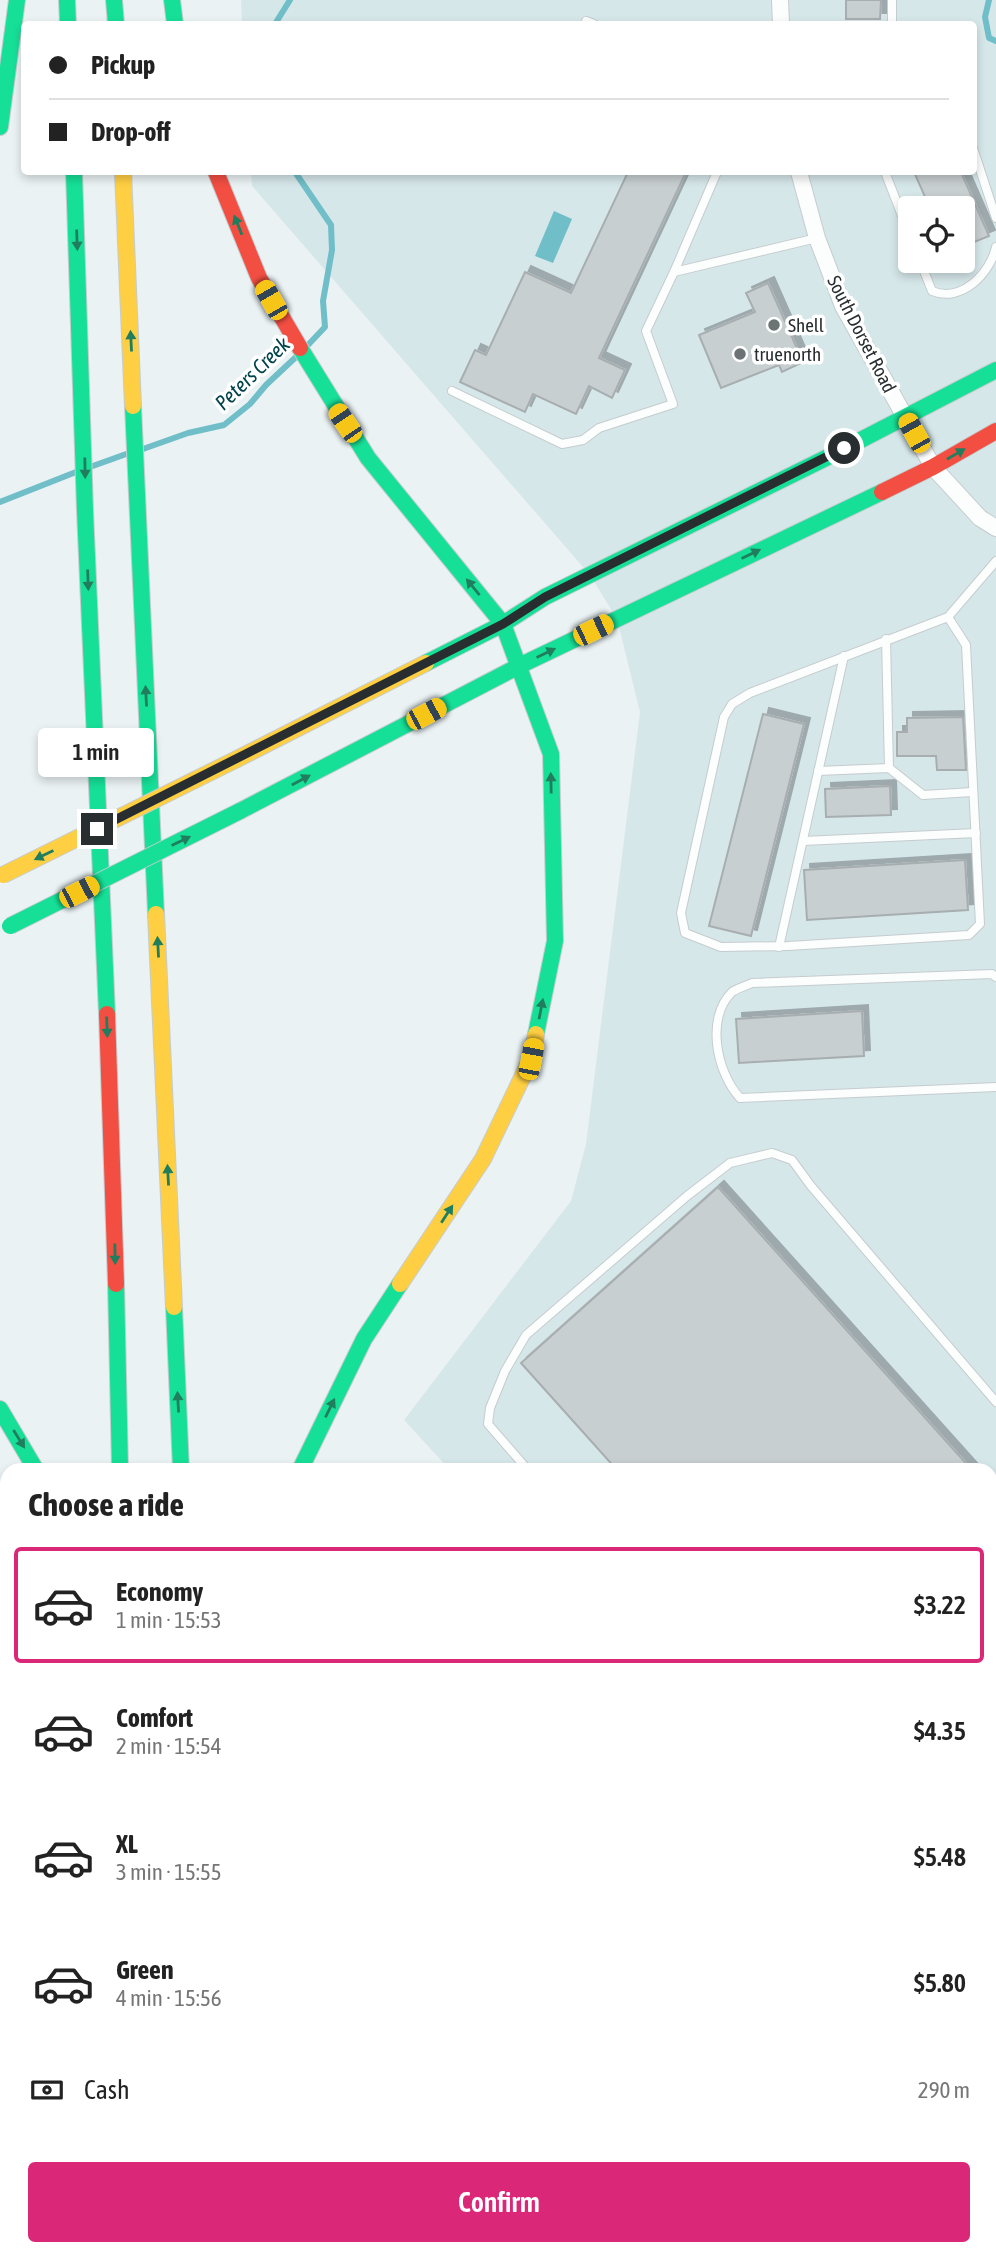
<!DOCTYPE html>
<html lang="en">
<head>
<meta charset="utf-8">
<style>
  body { margin:0; font-family:"Asap Condensed",sans-serif; background:#f2f2f2; color:#222; height:100vh; display:flex; flex-direction:column; font-size:26px; white-space:nowrap }
  * { box-sizing:border-box; margin:0 }
  p { font-size:23px; color:#767676 }
  .icon { flex:none; width:38px; height:38px; fill:none; stroke:currentColor; stroke-width:2; stroke-linecap:round; stroke-linejoin:round }
  .map { position:relative; flex:1; overflow:hidden }
  .panel { position:absolute; left:0px; top:1463px; width:998px; height:793px; display:flex; flex-direction:column; background:#fff; border-radius:21px 21px 0 0; box-shadow:0 4px 10px #0003 }
  .panel>* { flex:none }
  .hud { position:absolute; left:21px; top:21px; width:956px; height:154px; border-radius:7px; box-shadow:0 4px 10px #0003; display:grid; align-content:center; height:154px; padding:0 28px; background:#fff }
  .fabs { position:absolute; left:898px; top:196px; display:grid; gap:14px }
  .fabs a { display:grid; place-items:center; width:77px; height:77px; border-radius:7px; background:#fff; box-shadow:0 4px 10px #0003; font-size:35px }
  .end { position:absolute; width:32px; height:32px; margin:-16px; border:9px solid #282e2f; background:#fff; box-shadow:0 0 0 4px #fff }
  .from { border-radius:50% }
  .bubble { position:absolute; height:49px; border-radius:7px; background:#fff; box-shadow:0 4px 10px #0003; font-size:23px; font-weight:600; line-height:49px; text-align:center }
  .car { position:absolute; width:21px; height:42px; margin:-21px -10px; border-radius:9px; box-shadow:0 0 5px 2px #0007; background:linear-gradient(#f5c518 24%,#345 0 40%,#f5c518 0 76%,#345 0 86%,#f5c518 0) }
  .hud b { display:flex; align-items:center; gap:24px; height:66px; font-size:26px }
  .hud b+b { border-top:2px solid #e0e0e0 }
  .hud i { width:18px; height:18px; background:#222 }
  ul { padding:0; list-style:none }
  li { display:flex; align-items:center; gap:21px; height:116px; margin:0 14px 10px; padding:0 14px; border:4px solid transparent; border-radius:7px }
  li div { flex:1 }
  li b { display:block; font-size:26px }
  li em { font-style:normal; font-weight:600 }
  li.on { border-color:#db2777 }
  li>.icon { width:63px; height:63px; stroke-width:1.5 }
  h2 { padding:0 28px; font-size:32px; line-height:84px }
  .pay { display:flex; align-items:center; gap:18px; height:77px; padding:0 28px; font-size:26px }
  .pay p { margin-inline-start:auto }
  .primary-button { display:flex; gap:14px; margin-top:auto; padding:14px 28px }
  .primary-button a { flex:1; height:80px; border-radius:7px; background:#db2777; color:#fff; font-size:28px; font-weight:600; line-height:80px; text-align:center }
  .map>svg:first-child { display:block }
  .built { fill:#d6e7ea; fill-rule:evenodd }
  .water { fill:#70bec8 }
  .lines { fill:none; stroke-linecap:round; stroke-linejoin:round }
  .stream { stroke:#70bec8; stroke-width:6 }
  .building { fill:#c8cfd1; stroke:#a8aeb0; stroke-width:2; filter:url(#shadow) }
  .lane-casing { stroke:#c5ccce; stroke-width:10 }
  .street-casing { stroke:#c5ccce; stroke-width:18 }
  .fast-casing { stroke:#c5ccce; stroke-width:18 }
  .slow-casing { stroke:#c5ccce; stroke-width:18 }
  .jam-casing { stroke:#c5ccce; stroke-width:18 }
  .lane { stroke:#fcfdfd; stroke-width:8 }
  .street { stroke:#fcfdfd; stroke-width:16 }
  .fast { stroke:#16e098; stroke-width:16 }
  .slow { stroke:#ffcf43; stroke-width:16 }
  .jam { stroke:#f24e42; stroke-width:16 }
  .fast-bridge-casing { stroke:#c5ccce; stroke-width:18; stroke-linecap:butt }
  .slow-bridge-casing { stroke:#c5ccce; stroke-width:18; stroke-linecap:butt }
  .fast-bridge { stroke:#16e098; stroke-width:16 }
  .slow-bridge { stroke:#ffcf43; stroke-width:16 }
  .oneway { fill:#207e5e }
  .route { stroke:#282e2f; stroke-width:9 }
  .poi-dot { fill:#6c7374; stroke:#fff; stroke-width:2.5 }
  .labels { text-anchor:middle; dominant-baseline:central; stroke-width:7; stroke-linejoin:round; paint-order:stroke }
  .poi-label { font-size:19px; fill:#282e2f; stroke:#fff; text-anchor:start }
  .street-label { font-size:19px; fill:#282e2f; stroke:#fff }
  .water-label { font-size:21px; font-style:italic; fill:#00434a; stroke:#fff }
</style>
</head>
<body>
<div class="map">
<svg width="996" height="2255" viewBox="0 0 996 2255">
  <defs>
    <filter id="shadow"><feDropShadow dx="6" dy="-6" stdDeviation="0" flood-color="#0004"/></filter>
  </defs>
  <rect width="100%" height="100%" fill="#eaf2f4"/>
  <g class="built">
    <path d="M241,0H996V2255H519L526,2249H990V1470H450L404,1420L571,1201L586,1144L640,712L617,619L590,575L252,186L251,172H973V24H242ZM910,208H962V261H910Z"/>
    <polygon points="0,1611 7,1630 7,2249 71,2249 71,2255 0,2255"/>
  </g>
  <polygon class="water" points="554,211 572,219 553,263 535,256"/>
  <g class="lines">
    <g class="stream">
      <polyline points="989,0 985,17 989,38 996,41"/>
      <polyline points="275,24 290,0"/>
      <polyline points="295,172 331,225 332,250 323,301 325,327 307,346"/>
      <polyline points="143,449 188,433 224,425 250,404 266,385 297,356"/>
      <polyline points="90,467 129,453"/>
      <polyline points="0,502 76,472"/>
    </g>
  </g>
  <g class="building">
    <polygon points="846,0 881,0 880,19 846,19"/>
    <polygon points="628,172 686,172 599,358 625,370 612,398 589,386 576,414 533,394 525,412 460,382 475,350 486,355 525,272 571,293"/>
    <polygon points="914,172 961,172 989,236 962,247 962,208 930,208"/>
    <polygon points="768,283 803,362 782,372 779,365 721,388 699,335 755,312 746,293"/>
    <polygon points="763,714 804,724 751,936 709,926"/>
    <polygon points="963,717 966,770 937,770 936,756 897,756 897,732 907,732 907,718"/>
    <polygon points="890,786 891,815 826,817 825,789"/>
    <polygon points="965,860 968,910 807,920 804,870"/>
    <polygon points="862,1011 864,1056 739,1063 736,1019"/>
    <polygon points="718,1187 972,1470 617,1470 521,1363"/>
  </g>
  <g class="lines">
    <defs>
      <g id="lane">
        <polyline points="892,0 892,24"/>
        <polyline points="586,21 594,24"/>
        <polyline points="973,148 996,218"/>
        <polyline points="717,172 674,272 817,238"/>
        <polyline points="885,172 910,236"/>
        <path d="M920,261L932,291C961,303 990,274 996,247"/>
        <polyline points="452,391 562,444 583,440 599,428 673,404 646,331 674,272"/>
        <polyline points="948,617 966,645 980,924 969,935 788,946 721,947 685,933 681,913 724,717 732,704 750,693 948,617 996,561"/>
        <polyline points="886,639 889,768"/>
        <polyline points="818,771 889,768 923,795 973,792"/>
        <polyline points="803,841 976,833"/>
        <polyline points="779,947 844,656"/>
        <path d="M996,977L992,974L752,983C746,986 737,988 732,992C705,1019 717,1073 740,1098L996,1087"/>
        <polyline points="528,1470 488,1424 490,1408 505,1371 526,1335 687,1196 730,1163 772,1153 792,1160 811,1186 996,1402"/>
        <polyline points="0,1950 5,2088 0,2096"/>
        <polyline points="604,2249 607,2255"/>
      </g>
      <g id="street">
        <polyline points="780,0 781,24"/>
        <polyline points="799,172 817,238 843,306 933,467 980,518 996,528"/>
        <polyline points="990,1832 996,1827"/>
      </g>
      <g id="fast">
        <polyline points="67,0 68,24"/>
        <polyline points="114,0 116,24"/>
        <polyline points="172,0 175,24"/>
        <polyline points="0,127 17,0"/>
        <polyline points="74,172 85,511 107,1014"/>
        <polyline points="300,348 368,458 503,624 551,754 555,941 536,1034"/>
        <polyline points="133,406 156,914"/>
        <polyline points="426,663 503,624 545,597 824,459 996,370"/>
        <polyline points="240,811 519,666 882,492"/>
        <polyline points="116,1284 120,1470"/>
        <polyline points="174,1307 181,1470"/>
        <polyline points="0,1409 36,1470"/>
        <polyline points="300,1470 364,1339 400,1284"/>
        <polyline points="212,2249 212,2255"/>
      </g>
      <g id="slow">
        <polyline points="123,172 133,406"/>
        <polyline points="237,759 426,663"/>
        <polyline points="156,914 174,1307"/>
        <polyline points="400,1284 483,1159 531,1059 536,1034"/>
      </g>
      <g id="jam">
        <polyline points="216,172 259,278 300,348"/>
        <polyline points="882,492 933,467 996,431"/>
        <polyline points="107,1014 116,1284"/>
        <polyline points="143,2249 143,2255"/>
      </g>
    </defs>
    <use href="#lane" class="lane-casing"/>
    <use href="#street" class="street-casing"/>
    <use href="#fast" class="fast-casing"/>
    <use href="#slow" class="slow-casing"/>
    <use href="#jam" class="jam-casing"/>
    <use href="#lane" class="lane"/>
    <use href="#street" class="street"/>
    <use href="#fast" class="fast"/>
    <use href="#slow" class="slow"/>
    <use href="#jam" class="jam"/>
    <defs>
      <polyline id="fast-bridge" points="10,926 240,811"/>
      <polyline id="slow-bridge" points="3,875 237,759"/>
    </defs>
    <use href="#fast-bridge" class="fast-bridge-casing"/>
    <use href="#slow-bridge" class="slow-bridge-casing"/>
    <use href="#fast-bridge" class="fast-bridge"/>
    <use href="#slow-bridge" class="slow-bridge"/>
  </g>
  <defs><path id="oneway-solid" d="M-6-.8H1V-3.2L6.5 0L1 3.2V.8H-6Z" transform="scale(1.75)"/></defs>
  <g class="oneway">
    <use href="#oneway-solid" transform="translate(238 225) rotate(-112)"/>
    <use href="#oneway-solid" transform="translate(77 240) rotate(88)"/>
    <use href="#oneway-solid" transform="translate(131 341) rotate(-93)"/>
    <use href="#oneway-solid" transform="translate(956 454) rotate(-30)"/>
    <use href="#oneway-solid" transform="translate(85 468) rotate(89)"/>
    <use href="#oneway-solid" transform="translate(751 554) rotate(-26)"/>
    <use href="#oneway-solid" transform="translate(88 580) rotate(88)"/>
    <use href="#oneway-solid" transform="translate(473 587) rotate(-129)"/>
    <use href="#oneway-solid" transform="translate(546 653) rotate(-26)"/>
    <use href="#oneway-solid" transform="translate(146 696) rotate(-93)"/>
    <use href="#oneway-solid" transform="translate(301 780) rotate(-28)"/>
    <use href="#oneway-solid" transform="translate(551 783) rotate(-91)"/>
    <use href="#oneway-solid" transform="translate(181 841) rotate(-26)"/>
    <use href="#oneway-solid" transform="translate(44 855) rotate(154)"/>
    <use href="#oneway-solid" transform="translate(158 947) rotate(-93)"/>
    <use href="#oneway-solid" transform="translate(541 1009) rotate(-79)"/>
    <use href="#oneway-solid" transform="translate(107 1027) rotate(88)"/>
    <use href="#oneway-solid" transform="translate(168 1175) rotate(-93)"/>
    <use href="#oneway-solid" transform="translate(447 1214) rotate(-57)"/>
    <use href="#oneway-solid" transform="translate(115 1254) rotate(89)"/>
    <use href="#oneway-solid" transform="translate(178 1402) rotate(-93)"/>
    <use href="#oneway-solid" transform="translate(330 1408) rotate(-64)"/>
    <use href="#oneway-solid" transform="translate(19 1439) rotate(58)"/>
  </g>
  <g class="lines">
    <polyline class="route" points="97,829 503,624 545,597 844,448"/>
  </g>
  <g class="poi-dot">
    <circle cx="774" cy="325" r="7"/>
    <circle cx="740" cy="354" r="7"/>
  </g>
  <g class="labels">
    <g class="poi-label">
      <text x="788" y="325">Shell</text>
      <text x="754" y="354">truenorth</text>
    </g>
    <g class="street-label">
      <text transform="translate(862 334) rotate(63)">South Dorset Road</text>
    </g>
    <g class="water-label">
      <text transform="translate(252 373) rotate(-44)">Peters Creek</text>
    </g>
  </g>
</svg>
<div class="fabs">
<a><svg class="icon" aria-label="locate" viewBox="0 0 24 24"><circle cx="12" cy="12" r="6"/><path d="M12 2v4M12 18v4M2 12h4M18 12h4"/></svg></a>
</div>
<i class="end from" style="left:844px;top:448px"></i>
<i class="end" style="left:97px;top:829px"></i>
<div class="bubble" style="left:38px;top:728px;width:116px">1 min</div>
<i class="car" style="left:271px;top:300px;rotate:330deg"></i>
<i class="car" style="left:345px;top:423px;rotate:326deg"></i>
<i class="car" style="left:914px;top:433px;rotate:331deg"></i>
<i class="car" style="left:593px;top:630px;rotate:64deg"></i>
<i class="car" style="left:426px;top:714px;rotate:62deg"></i>
<i class="car" style="left:79px;top:892px;rotate:63deg"></i>
<i class="car" style="left:531px;top:1059px;rotate:11deg"></i>
<div class="hud">
<b><i class="from"></i>Pickup</b>
<b><i></i>Drop-off</b>
</div>
<section class="panel">
<h2>Choose a ride</h2>
<ul>
<li class="on"><svg class="icon" aria-label="car" viewBox="0 0 24 24"><path d="M5 17H2v-5l4-1 3-4h7l3 4 3 1v5h-3M9 17h6M6 11h13"/><circle cx="7" cy="17" r="2"/><circle cx="17" cy="17" r="2"/></svg><div><b>Economy</b><p>1 min · 15:53</p></div><em>$3.22</em></li>
<li><svg class="icon" aria-label="car" viewBox="0 0 24 24"><path d="M5 17H2v-5l4-1 3-4h7l3 4 3 1v5h-3M9 17h6M6 11h13"/><circle cx="7" cy="17" r="2"/><circle cx="17" cy="17" r="2"/></svg><div><b>Comfort</b><p>2 min · 15:54</p></div><em>$4.35</em></li>
<li><svg class="icon" aria-label="car" viewBox="0 0 24 24"><path d="M5 17H2v-5l4-1 3-4h7l3 4 3 1v5h-3M9 17h6M6 11h13"/><circle cx="7" cy="17" r="2"/><circle cx="17" cy="17" r="2"/></svg><div><b>XL</b><p>3 min · 15:55</p></div><em>$5.48</em></li>
<li><svg class="icon" aria-label="car" viewBox="0 0 24 24"><path d="M5 17H2v-5l4-1 3-4h7l3 4 3 1v5h-3M9 17h6M6 11h13"/><circle cx="7" cy="17" r="2"/><circle cx="17" cy="17" r="2"/></svg><div><b>Green</b><p>4 min · 15:56</p></div><em>$5.80</em></li>
</ul>
<div class="pay"><svg class="icon" aria-label="cash" viewBox="0 0 24 24"><path d="M3 7h18v10H3z"/><circle cx="12" cy="12" r="2"/></svg>Cash<p>290 m</p></div>
<div class="primary-button"><a>Confirm</a></div>
</section>
</div>
</body>
</html>
